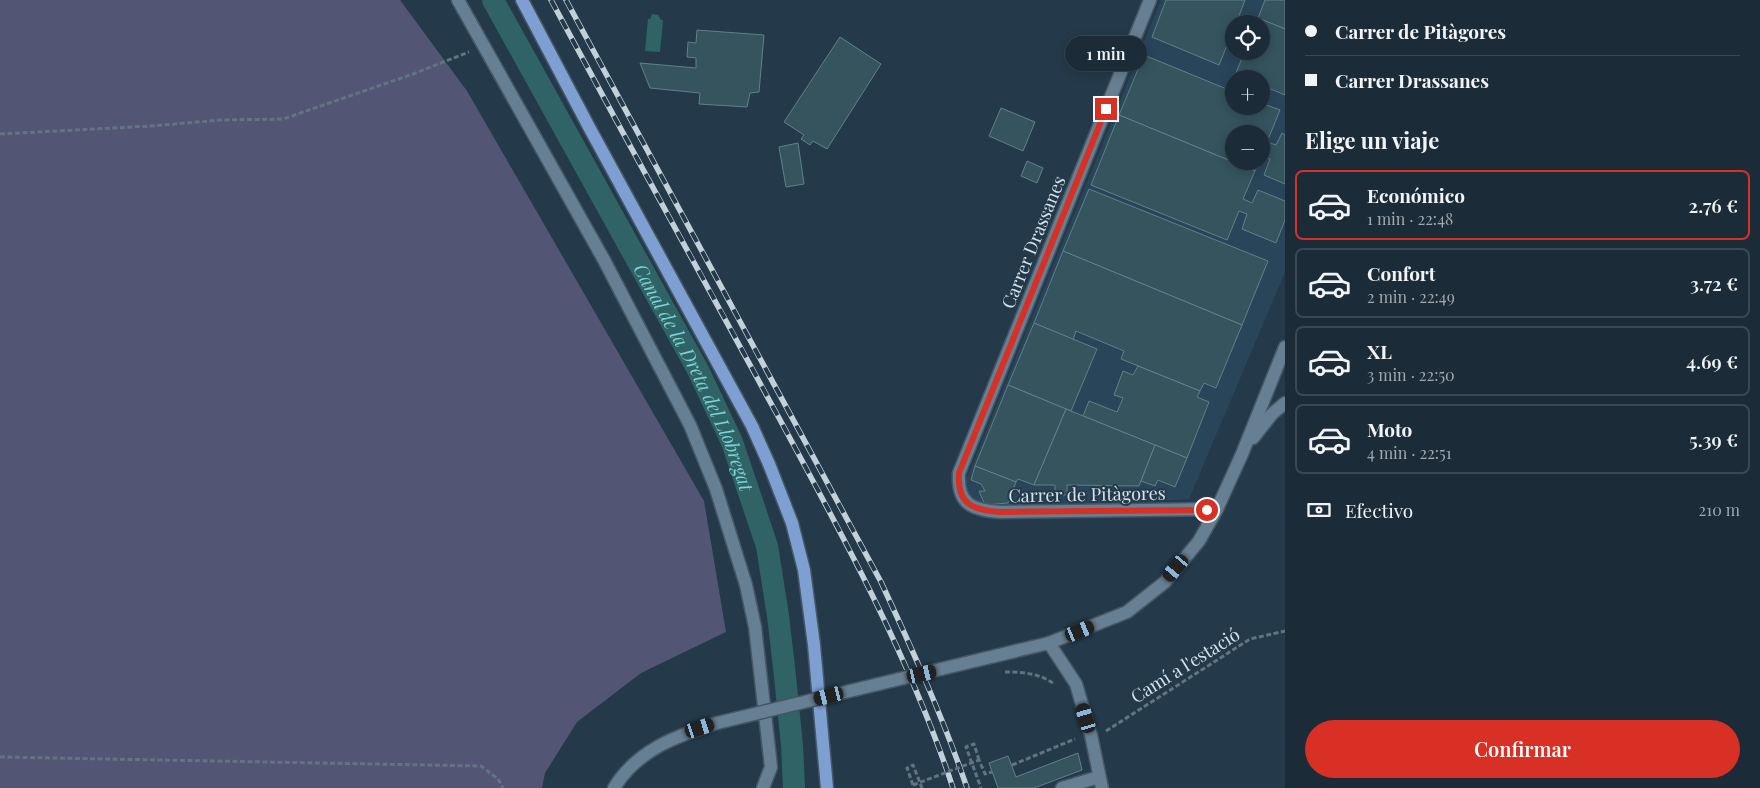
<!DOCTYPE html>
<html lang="es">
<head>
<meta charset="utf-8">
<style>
  body { margin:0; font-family:"Playfair Display",serif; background:#283843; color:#f1f3f6; height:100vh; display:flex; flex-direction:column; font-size:19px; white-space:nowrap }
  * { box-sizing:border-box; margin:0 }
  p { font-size:16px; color:#a0a7ae }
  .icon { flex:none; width:28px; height:28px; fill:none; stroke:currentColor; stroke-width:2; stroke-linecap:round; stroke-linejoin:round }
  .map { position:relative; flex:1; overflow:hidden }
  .side { display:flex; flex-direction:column; background:#1b2c38; width:475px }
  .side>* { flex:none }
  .hud { display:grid; align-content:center; height:110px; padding:0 20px; background:#1b2c38 }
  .controls { position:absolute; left:1225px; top:15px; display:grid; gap:10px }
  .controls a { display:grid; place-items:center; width:45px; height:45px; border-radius:50%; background:#1b2c38; box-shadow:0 2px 12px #0003,0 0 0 1px #394853; font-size:25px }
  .end { position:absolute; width:22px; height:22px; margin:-11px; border:6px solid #d93025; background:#fff; box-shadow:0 0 0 2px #fff }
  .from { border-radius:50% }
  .bubble { position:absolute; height:35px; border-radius:18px; background:#1b2c38; box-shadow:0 2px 12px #0003,0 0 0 1px #394853; font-size:16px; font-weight:600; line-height:35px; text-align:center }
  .car { position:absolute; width:15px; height:30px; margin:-15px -8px; border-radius:6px; box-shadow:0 0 4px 1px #0007; background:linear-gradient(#222 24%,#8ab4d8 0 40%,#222 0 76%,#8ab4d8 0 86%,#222 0) }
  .hud b { display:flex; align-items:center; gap:18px; height:48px; font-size:19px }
  .hud b+b { border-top:1px solid #394853 }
  .hud i { width:12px; height:12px; background:#f1f3f6 }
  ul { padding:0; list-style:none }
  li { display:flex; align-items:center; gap:15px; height:70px; margin:0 10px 8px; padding:0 10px; border:2px solid #394853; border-radius:8px }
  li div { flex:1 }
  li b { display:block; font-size:19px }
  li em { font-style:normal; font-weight:600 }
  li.on { border-color:#d93025 }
  li>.icon { width:45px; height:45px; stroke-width:1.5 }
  h2 { padding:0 20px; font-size:22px; line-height:60px }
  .pay { display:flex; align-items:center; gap:12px; height:55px; padding:0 20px; font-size:19px }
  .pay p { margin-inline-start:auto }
  .cta { display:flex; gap:10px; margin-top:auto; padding:10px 20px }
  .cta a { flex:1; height:58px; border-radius:30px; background:#d93025; color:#fff; font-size:20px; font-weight:600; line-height:58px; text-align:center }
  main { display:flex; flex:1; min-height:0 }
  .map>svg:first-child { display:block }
  .built { fill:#29455a; fill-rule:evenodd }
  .green { fill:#535574 }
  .water { fill:#2f6365 }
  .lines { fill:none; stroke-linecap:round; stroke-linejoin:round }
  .canal { stroke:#2f6365; stroke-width:22 }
  .building { fill:#35545e; stroke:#60808b }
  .service-casing { stroke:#445765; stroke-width:15 }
  .minor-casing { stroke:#445765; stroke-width:15 }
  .tertiary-casing { stroke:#445765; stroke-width:15 }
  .primary-casing { stroke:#445765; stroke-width:15 }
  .path { stroke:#617482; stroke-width:3; stroke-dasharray:5 2.5; stroke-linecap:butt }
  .service { stroke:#677f92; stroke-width:12 }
  .minor { stroke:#677f92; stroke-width:12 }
  .tertiary { stroke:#677f92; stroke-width:12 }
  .primary { stroke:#7d9fd2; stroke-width:12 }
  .rail-casing { stroke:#c2d0da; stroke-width:5.5 }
  .rail { stroke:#243a4a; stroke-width:4; stroke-dasharray:11; stroke-linecap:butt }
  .tertiary-bridge-casing { stroke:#445765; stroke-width:15; stroke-linecap:butt }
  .path-bridge { stroke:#617482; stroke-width:3; stroke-dasharray:5 2.5; stroke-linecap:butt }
  .tertiary-bridge { stroke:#677f92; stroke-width:12 }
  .route { stroke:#d93025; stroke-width:6 }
  .labels { text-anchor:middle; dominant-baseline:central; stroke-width:4; stroke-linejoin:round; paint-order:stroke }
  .street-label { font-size:18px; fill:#d5e2ec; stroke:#243a4a }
  .water-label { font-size:19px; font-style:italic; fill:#7bd3d8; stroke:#243a4a }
</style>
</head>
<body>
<main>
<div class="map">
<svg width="1285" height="788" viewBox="0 0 1285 788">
  <rect width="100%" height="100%" fill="#243a4a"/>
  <path class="built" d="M1161,0H1285V272L1189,499L973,512L965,483ZM1234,24H1261V51H1234ZM1234,79H1261V106H1234ZM1234,134H1261V161H1234Z"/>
  <polygon class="green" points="0,0 400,0 467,91 704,501 726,632 641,673 577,722 545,773 542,788 0,788"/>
  <polygon class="water" points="652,14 658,15 661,20 663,20 660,52 645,51 648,19 650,19"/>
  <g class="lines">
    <path class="canal" id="s1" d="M493,0L698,370L732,442L767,546L778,616L784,667L792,745L794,788"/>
  </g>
  <g class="building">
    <polygon points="1166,0 1245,0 1236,24 1234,24 1234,28 1219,65 1152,37"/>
    <polygon points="1265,0 1285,0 1285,29 1258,18"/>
    <polygon points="1258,18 1285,29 1285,95 1261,85 1261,79 1245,79 1235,75 1245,51 1261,51 1261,24 1256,24"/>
    <polygon points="697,30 764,35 759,92 750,93 747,107 699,104 700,93 650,88 640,63 696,68 696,58 687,57 688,42 696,43"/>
    <polygon points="840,37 881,64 827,149 813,141 810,145 801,139 804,135 784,122"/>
    <polygon points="1144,55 1234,92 1234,106 1261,106 1261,103 1280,110 1267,142 1276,145 1282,133 1285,135 1285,184 1264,175 1270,159 1262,155 1261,157 1261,134 1234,134 1234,161 1259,161 1255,171 1119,115"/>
    <polygon points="1001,108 1035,122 1023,151 989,136"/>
    <polygon points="1119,115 1255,171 1243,199 1252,203 1258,190 1285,201 1285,220 1276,243 1242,229 1247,214 1239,211 1227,240 1091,185"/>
    <polygon points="798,143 804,184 786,187 779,147"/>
    <polygon points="1027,161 1043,168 1037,183 1021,176"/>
    <polygon points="1089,189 1268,261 1242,325 1063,251"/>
    <polygon points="1063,251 1242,325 1216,388 1204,383 1200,391 1121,359 1124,351 1076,331 1073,340 1034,323"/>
    <polygon points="1034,323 1097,349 1071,411 1008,385"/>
    <polygon points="1138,366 1200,391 1197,397 1209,402 1187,458 1083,416 1089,401 1117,412 1123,398 1114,395 1123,371 1133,375"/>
    <polygon points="1008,385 1066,409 1034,485 1018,479 1016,482 975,466"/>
    <polygon points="1066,409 1155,445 1139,486 1067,485 1067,495 1055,495 1055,485 1034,485"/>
    <polygon points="1155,445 1187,458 1175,487 1158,480 1155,486 1141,481"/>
    <polygon points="975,466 1016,482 1008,503 985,505 979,491 985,491 981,484 971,480"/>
    <polygon points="1078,753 1082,770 1034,788 998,788 989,763 1008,756 1016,777"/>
  </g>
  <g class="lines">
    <defs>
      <g id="service">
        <polyline points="1049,643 1076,684 1091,735 1102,788"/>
        <polyline points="1062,788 1099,777"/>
      </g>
      <g id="minor">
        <polyline points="458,0 604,260 690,425 716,489 746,585 755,627 771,767 763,788"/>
        <path d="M1150,0L959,473C957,504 972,510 1000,512L1217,509"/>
      </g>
      <g id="tertiary">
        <polyline points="1253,438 1272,414 1285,403"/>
        <polyline points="941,669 1049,643 1127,612 1165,582 1199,541 1217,509 1242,454 1285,347"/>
        <path d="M614,788C637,750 676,736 717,723"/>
      </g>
      <polyline id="primary" points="522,0 589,127 752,426 769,464 792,523 804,570 814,645 827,788"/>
    </defs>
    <use href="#service" class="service-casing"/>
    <use href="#minor" class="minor-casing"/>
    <use href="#tertiary" class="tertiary-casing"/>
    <use href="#primary" class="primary-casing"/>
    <g class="path">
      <polyline points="0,134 151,126 221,120 283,119 413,74 469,52"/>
      <path d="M1005,672C1021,672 1040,673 1054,684"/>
      <polyline points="1106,731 1250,639 1285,631"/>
      <polyline points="0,757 481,766 498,779 503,788"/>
      <polyline points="979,760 974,744 966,747 981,788"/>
      <polyline points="1012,765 1075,739"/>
      <polyline points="913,785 907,768 913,765 922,788"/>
    </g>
    <use href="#service" class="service"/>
    <use href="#minor" class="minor"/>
    <use href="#tertiary" class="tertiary"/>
    <use href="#primary" class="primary"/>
    <defs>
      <g id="rail">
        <path d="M551,0C626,140 704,279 779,418C844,538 910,658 953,788"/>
        <path d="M566,0L881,582C912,649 943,717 967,788"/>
      </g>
    </defs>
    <use href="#rail" class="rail-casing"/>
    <use href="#rail" class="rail"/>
    <defs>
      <polyline id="tertiary-bridge" points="717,723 941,669"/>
    </defs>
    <use href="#tertiary-bridge" class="tertiary-bridge-casing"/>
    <polyline class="path-bridge" points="913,785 979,760 985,774 992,772"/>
    <use href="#tertiary-bridge" class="tertiary-bridge"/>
  </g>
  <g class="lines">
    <path class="route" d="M1106,109L959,473C957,504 972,510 1000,512L1207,510"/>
  </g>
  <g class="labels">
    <g class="street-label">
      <text transform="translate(1033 242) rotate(-68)">Carrer Drassanes</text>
      <text transform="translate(1087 494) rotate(-1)">Carrer de Pitàgores</text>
      <text transform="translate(1185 665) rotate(-32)">Camí a l'estació</text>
    </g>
    <g class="water-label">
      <text stroke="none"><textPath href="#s1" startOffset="428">Canal de la Dreta del Llobregat</textPath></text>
    </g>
  </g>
</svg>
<div class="controls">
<a><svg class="icon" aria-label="locate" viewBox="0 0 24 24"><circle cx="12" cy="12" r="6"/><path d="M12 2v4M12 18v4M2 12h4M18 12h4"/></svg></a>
<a>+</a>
<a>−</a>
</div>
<i class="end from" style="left:1207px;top:510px"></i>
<i class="end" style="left:1106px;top:109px"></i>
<div class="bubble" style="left:1065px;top:36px;width:82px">1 min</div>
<i class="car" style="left:1176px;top:568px;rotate:220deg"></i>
<i class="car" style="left:1080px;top:631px;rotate:68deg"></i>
<i class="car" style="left:922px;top:674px;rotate:77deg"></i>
<i class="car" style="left:829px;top:696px;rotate:256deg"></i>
<i class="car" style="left:1086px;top:718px;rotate:343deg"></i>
<i class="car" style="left:700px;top:728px;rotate:72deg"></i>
</div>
<section class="side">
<div class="hud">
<b><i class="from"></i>Carrer de Pitàgores</b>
<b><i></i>Carrer Drassanes</b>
</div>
<h2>Elige un viaje</h2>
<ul>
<li class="on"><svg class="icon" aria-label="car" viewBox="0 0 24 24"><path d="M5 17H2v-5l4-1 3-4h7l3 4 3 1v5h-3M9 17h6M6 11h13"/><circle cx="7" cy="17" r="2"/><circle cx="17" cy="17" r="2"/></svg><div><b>Económico</b><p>1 min · 22:48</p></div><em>2.76 €</em></li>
<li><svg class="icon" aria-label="car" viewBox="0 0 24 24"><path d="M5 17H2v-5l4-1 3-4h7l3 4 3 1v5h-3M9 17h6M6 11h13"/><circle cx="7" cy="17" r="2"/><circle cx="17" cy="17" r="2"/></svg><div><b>Confort</b><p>2 min · 22:49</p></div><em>3.72 €</em></li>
<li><svg class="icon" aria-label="car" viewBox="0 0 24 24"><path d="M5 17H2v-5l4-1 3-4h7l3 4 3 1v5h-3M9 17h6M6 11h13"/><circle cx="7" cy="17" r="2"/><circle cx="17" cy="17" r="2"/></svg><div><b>XL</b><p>3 min · 22:50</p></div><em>4.69 €</em></li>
<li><svg class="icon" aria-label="car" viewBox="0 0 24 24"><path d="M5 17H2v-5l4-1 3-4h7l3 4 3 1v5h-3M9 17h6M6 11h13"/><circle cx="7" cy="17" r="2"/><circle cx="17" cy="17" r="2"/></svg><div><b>Moto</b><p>4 min · 22:51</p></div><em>5.39 €</em></li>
</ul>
<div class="pay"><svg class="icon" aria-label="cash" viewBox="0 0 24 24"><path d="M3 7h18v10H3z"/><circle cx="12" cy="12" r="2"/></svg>Efectivo<p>210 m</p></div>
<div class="cta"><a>Confirmar</a></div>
</section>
</main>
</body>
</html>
